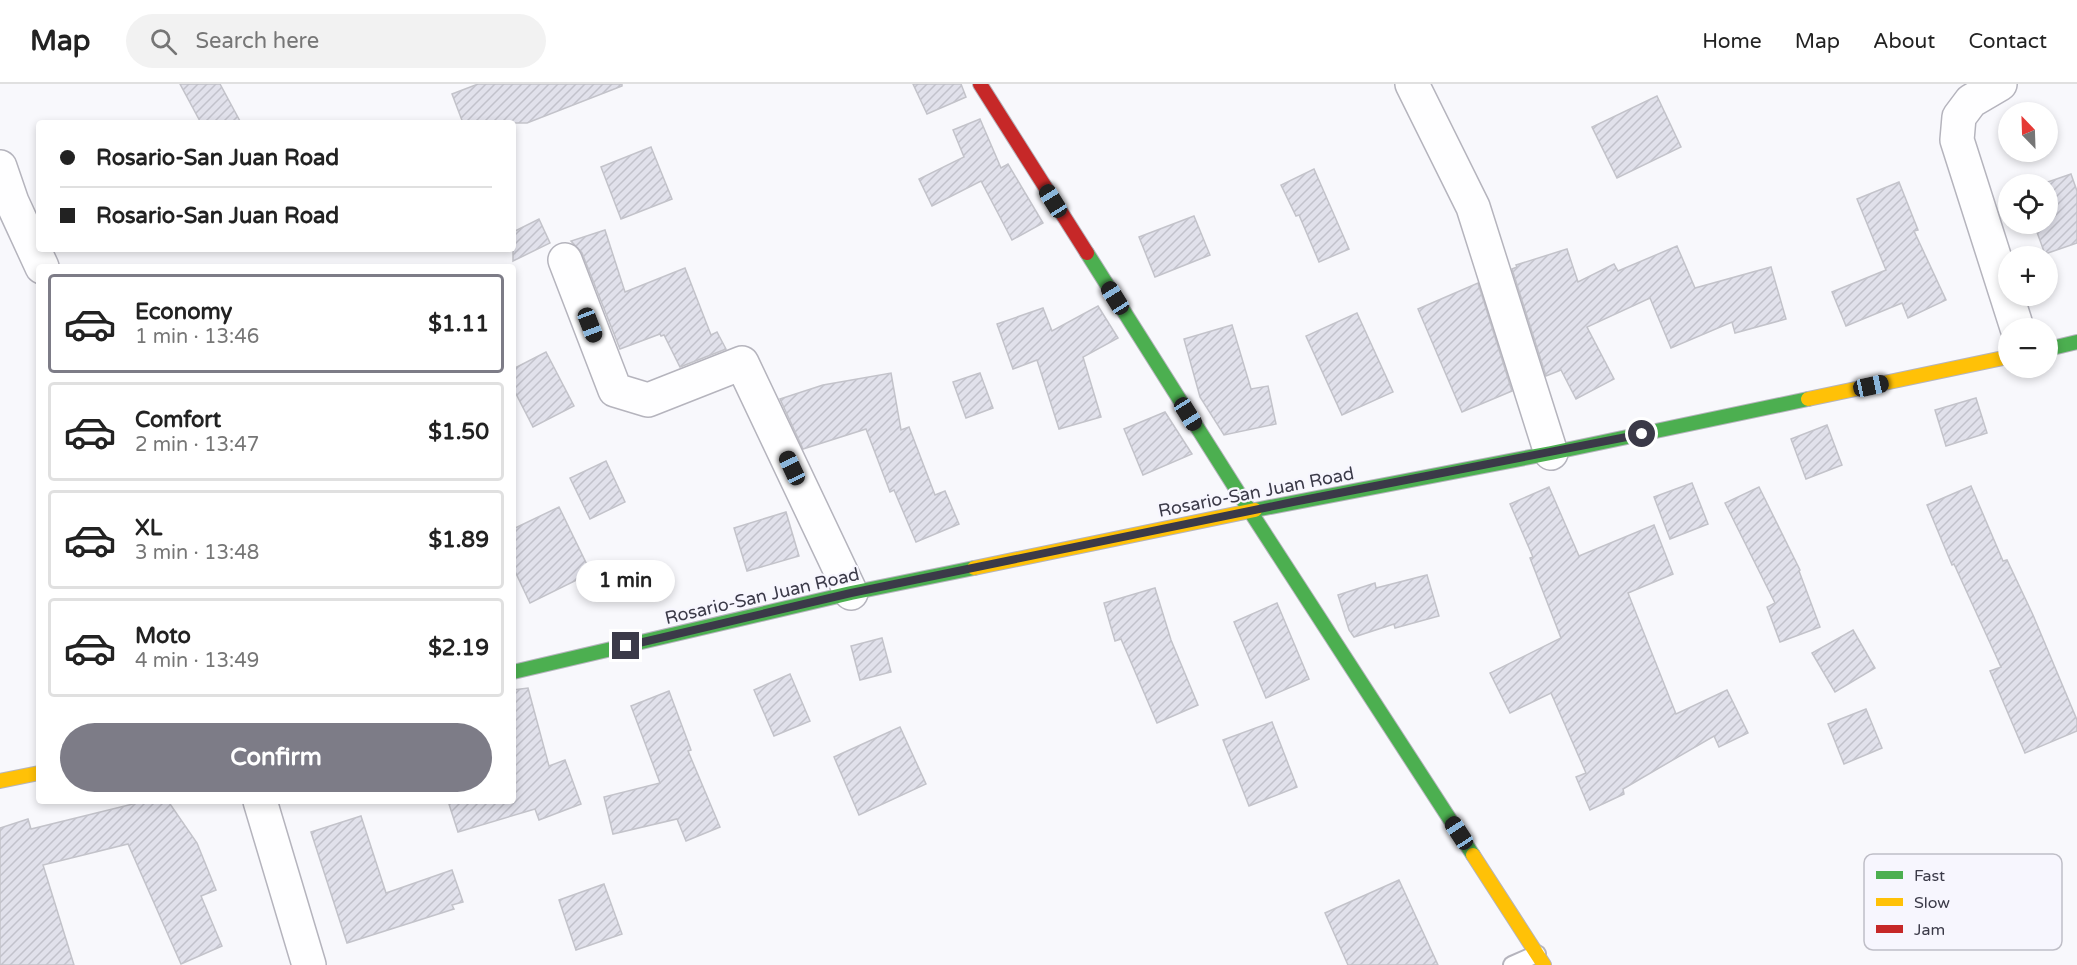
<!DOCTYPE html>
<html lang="en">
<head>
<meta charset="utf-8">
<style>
  body { margin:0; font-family:"Varela Round",sans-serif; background:#f2f2f2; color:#222; height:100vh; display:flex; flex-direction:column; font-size:22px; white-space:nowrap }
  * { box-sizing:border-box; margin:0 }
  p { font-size:20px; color:#767676 }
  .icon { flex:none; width:33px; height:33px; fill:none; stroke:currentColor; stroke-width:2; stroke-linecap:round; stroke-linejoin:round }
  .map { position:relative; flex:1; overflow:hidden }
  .sheet { position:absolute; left:36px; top:180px; width:480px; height:540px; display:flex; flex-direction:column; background:#fff; border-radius:6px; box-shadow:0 3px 9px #0003 }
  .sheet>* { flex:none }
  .banner { position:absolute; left:36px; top:36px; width:480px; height:132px; border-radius:6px; box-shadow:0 3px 9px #0003; display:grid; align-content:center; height:132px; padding:0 24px; background:#fff }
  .needle { width:39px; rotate:337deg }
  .tools { position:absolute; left:1998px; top:18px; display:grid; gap:12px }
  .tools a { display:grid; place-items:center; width:60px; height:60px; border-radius:50%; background:#fff; box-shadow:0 3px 9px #0003; font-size:30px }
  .end { position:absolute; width:27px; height:27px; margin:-14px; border:8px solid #3b3a48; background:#fff; box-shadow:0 0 0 3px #fff }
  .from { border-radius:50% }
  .bubble { position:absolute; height:42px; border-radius:21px; background:#fff; box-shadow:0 3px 9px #0003; font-size:20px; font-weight:700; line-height:42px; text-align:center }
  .car { position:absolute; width:18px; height:36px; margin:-18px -9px; border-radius:8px; box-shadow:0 0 4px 2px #0007; background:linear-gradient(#222 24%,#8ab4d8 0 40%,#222 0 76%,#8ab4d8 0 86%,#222 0) }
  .banner b { display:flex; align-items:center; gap:21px; height:57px; font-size:22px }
  .banner b+b { border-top:2px solid #e0e0e0 }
  .banner i { width:15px; height:15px; background:#222 }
  ul { padding:10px 0 0; list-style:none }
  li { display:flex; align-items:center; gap:18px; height:99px; margin:0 12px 9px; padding:0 12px; border:3px solid #e0e0e0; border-radius:6px }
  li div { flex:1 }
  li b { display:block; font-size:22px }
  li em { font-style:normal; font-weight:700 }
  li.active { border-color:#7d7c87 }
  li>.icon { width:54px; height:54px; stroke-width:1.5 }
  .primary-button { display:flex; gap:12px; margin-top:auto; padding:12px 24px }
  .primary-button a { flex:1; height:69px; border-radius:36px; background:#7d7c87; color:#fff; font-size:24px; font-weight:700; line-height:69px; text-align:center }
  header { display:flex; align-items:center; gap:36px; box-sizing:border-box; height:84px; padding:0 30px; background:#fff; border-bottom:2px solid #e0e0e0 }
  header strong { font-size:28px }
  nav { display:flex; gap:33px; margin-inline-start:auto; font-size:21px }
  .search { width:420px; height:54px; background:#f2f2f2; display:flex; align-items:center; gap:15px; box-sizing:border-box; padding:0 21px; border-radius:33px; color:#767676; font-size:22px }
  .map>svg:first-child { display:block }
  .building { fill:url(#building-hatch); stroke:#c3c3ca; stroke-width:1.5 }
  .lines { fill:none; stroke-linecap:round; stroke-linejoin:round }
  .lane-casing { stroke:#b5b4bd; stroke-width:20 }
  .street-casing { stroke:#b5b4bd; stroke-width:36 }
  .fast-casing { stroke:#b5b4bd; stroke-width:16 }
  .slow-casing { stroke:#b5b4bd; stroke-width:16 }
  .jam-casing { stroke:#b5b4bd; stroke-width:16 }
  .lane { stroke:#fefeff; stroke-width:16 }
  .street { stroke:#fefeff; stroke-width:33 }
  .fast { stroke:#4caf50; stroke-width:14 }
  .slow { stroke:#ffc107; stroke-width:14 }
  .jam { stroke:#c62828; stroke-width:14 }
  .route { stroke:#3b3a48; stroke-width:8 }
  .labels { text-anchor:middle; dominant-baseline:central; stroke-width:4.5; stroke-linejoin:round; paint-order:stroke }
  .street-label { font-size:18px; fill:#3b3a48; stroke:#f7f6fe }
  .key { fill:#f7f6fe; stroke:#bfbec7; stroke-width:1.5 }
  .key-label { font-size:16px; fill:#3b3a48 }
</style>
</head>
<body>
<header>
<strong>Map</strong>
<div class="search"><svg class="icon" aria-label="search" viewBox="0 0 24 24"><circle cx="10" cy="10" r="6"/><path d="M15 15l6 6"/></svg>Search here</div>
<nav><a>Home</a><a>Map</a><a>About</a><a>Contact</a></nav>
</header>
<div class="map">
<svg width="2077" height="881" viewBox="0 0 2077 881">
  <defs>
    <pattern id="building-hatch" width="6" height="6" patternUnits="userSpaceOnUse" patternTransform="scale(1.5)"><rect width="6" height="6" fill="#e1e1eb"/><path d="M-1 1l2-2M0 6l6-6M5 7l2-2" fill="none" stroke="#c2c2cb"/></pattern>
  </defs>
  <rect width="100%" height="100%" fill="#f8f8fc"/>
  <g class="building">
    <polygon points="180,0 220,0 241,39 201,39"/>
    <polygon points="478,0 622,0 622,2 527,39 463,39 452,10"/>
    <polygon points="913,0 961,0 966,13 927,30"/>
    <polygon points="1657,12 1681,63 1617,94 1592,43"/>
    <polygon points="980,35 1001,84 1008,80 1043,139 1012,156 981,97 932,122 919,95 964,73 953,46"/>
    <polygon points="651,63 672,115 621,135 601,83"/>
    <polygon points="1314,85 1349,165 1319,178 1299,131 1296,132 1281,101"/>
    <polygon points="2071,90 2077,107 2077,159 2045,170 2034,140 2048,140 2048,100 2042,100"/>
    <polygon points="1899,98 1918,146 1914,147 1946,216 1908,234 1902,219 1846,242 1832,208 1886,186 1857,115"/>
    <polygon points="1194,132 1210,171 1155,193 1139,153"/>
    <polygon points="539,135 550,159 513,177 513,148"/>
    <polygon points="605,146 625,208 685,184 711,251 717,248 726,265 680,283 664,251 661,252 660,250 620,265 582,169 571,157"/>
    <polygon points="1677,162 1695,204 1771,183 1786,235 1735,249 1732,238 1671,264 1650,214 1587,243 1614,295 1576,315 1561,286 1546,292 1512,185 1517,183 1516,181 1567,165 1578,198 1614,180 1618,187"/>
    <polygon points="1478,199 1512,307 1462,328 1418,225"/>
    <polygon points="1098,222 1118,254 1083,273 1101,333 1059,345 1037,276 1013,285 997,240 1043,224 1052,247"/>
    <polygon points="1357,229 1393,308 1342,331 1306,252"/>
    <polygon points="1232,241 1251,305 1268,302 1276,340 1224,351 1200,313 1184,255"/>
    <polygon points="546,268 574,322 533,343 513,304 513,285"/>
    <polygon points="891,289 901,346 909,343 935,411 945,407 959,440 916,458 894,406 890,408 866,345 803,365 780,315 823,301"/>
    <polygon points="980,289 993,324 966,334 953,298"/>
    <polygon points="1976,314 1987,349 1946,362 1935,326"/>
    <polygon points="1165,328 1192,370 1143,391 1124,345"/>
    <polygon points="1827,341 1842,381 1806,395 1791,355"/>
    <polygon points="606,377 625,418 590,435 570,394"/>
    <polygon points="1692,399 1708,440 1670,455 1654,413"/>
    <polygon points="1971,402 2003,477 2007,476 2033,531 2077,636 2077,647 2025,669 1990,587 2001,583 1954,480 1952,481 1927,421"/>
    <polygon points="1549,403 1579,472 1654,441 1673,490 1628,509 1676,630 1727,606 1748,649 1719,663 1714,652 1623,705 1624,710 1590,726 1576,693 1586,689 1551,609 1510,629 1490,589 1561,554 1530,474 1533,473 1510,420"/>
    <polygon points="1759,403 1800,486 1799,487 1820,543 1780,558 1767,523 1775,519 1725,419"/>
    <polygon points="559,423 591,489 530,519 513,483 513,445"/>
    <polygon points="786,428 799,472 747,487 734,444"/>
    <polygon points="1427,491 1439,532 1395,544 1394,540 1354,553 1349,546 1338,511 1375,499 1376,504"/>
    <polygon points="1155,504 1171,556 1198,621 1157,639 1121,555 1115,557 1104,519"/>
    <polygon points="1277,519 1309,595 1266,614 1234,538"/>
    <polygon points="1853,546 1875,584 1835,608 1812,569"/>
    <polygon points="882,554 891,588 860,596 851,562"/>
    <polygon points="790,590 810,637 774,652 754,606"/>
    <polygon points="528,604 549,682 565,676 581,720 539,736 535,725 458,748 448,717 513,717 513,606"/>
    <polygon points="669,607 691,666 688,667 720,743 686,757 677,735 613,750 604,713 660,699 631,622"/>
    <polygon points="1866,625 1882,664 1844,680 1828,640"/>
    <polygon points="1272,638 1297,703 1249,722 1223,656"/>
    <polygon points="900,643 926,700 859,731 834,673"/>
    <polygon points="145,717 168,717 197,759 216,806 201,812 222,862 181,880 128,760 43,781 74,881 0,881 0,744 28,735 31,745"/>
    <polygon points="361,732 386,809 452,786 463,818 452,821 454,825 347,859 311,748"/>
    <polygon points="1399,796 1438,881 1348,881 1325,829"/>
    <polygon points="604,800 622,850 576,866 559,816"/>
  </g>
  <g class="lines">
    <defs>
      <polyline id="lane" points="1512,881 1537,870"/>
      <g id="street">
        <polyline points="1412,0 1473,123 1551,369"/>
        <polyline points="2000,0 1971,17 1959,33 1957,56 2017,244"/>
        <polyline points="0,83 12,118 42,183"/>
        <polyline points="565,176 615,306 648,316 742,279 851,509"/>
        <polyline points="260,717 309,881"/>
      </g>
      <g id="fast">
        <polyline points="1087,169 1250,427 1473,771"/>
        <polyline points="2048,265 2077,258"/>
        <polyline points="1255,426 1551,369 1808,315"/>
        <polyline points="513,588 851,509 974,484"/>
      </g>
      <g id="slow">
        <polyline points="1808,315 2008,273"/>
        <polyline points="974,484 1255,426"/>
        <polyline points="0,697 39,689"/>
        <polyline points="1473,771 1544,881"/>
      </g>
      <polyline id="jam" points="980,0 1087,169"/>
    </defs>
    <use href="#lane" class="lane-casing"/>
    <use href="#street" class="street-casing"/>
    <use href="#fast" class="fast-casing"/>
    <use href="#slow" class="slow-casing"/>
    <use href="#jam" class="jam-casing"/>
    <use href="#lane" class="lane"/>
    <use href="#street" class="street"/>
    <use href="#fast" class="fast"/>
    <use href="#slow" class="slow"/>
    <use href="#jam" class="jam"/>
  </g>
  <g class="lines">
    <polyline class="route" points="626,562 851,509 1293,418 1642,350"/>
  </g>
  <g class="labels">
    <g class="street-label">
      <text transform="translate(1256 408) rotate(-11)">Rosario-San Juan Road</text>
      <text transform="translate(762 512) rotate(-13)">Rosario-San Juan Road</text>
    </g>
  </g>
  <rect x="1864" y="770" width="198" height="96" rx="9" class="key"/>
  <rect x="1876" y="787" width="27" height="8" fill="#4caf50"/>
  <rect x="1876" y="814" width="27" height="8" fill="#ffc107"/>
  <rect x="1876" y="841" width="27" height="8" fill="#c62828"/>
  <g class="key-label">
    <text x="1914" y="797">Fast</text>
    <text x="1914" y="824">Slow</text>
    <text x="1914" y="851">Jam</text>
  </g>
</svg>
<div class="tools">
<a><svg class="needle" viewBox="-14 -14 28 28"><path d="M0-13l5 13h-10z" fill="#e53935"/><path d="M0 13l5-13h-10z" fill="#767676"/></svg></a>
<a><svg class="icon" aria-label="locate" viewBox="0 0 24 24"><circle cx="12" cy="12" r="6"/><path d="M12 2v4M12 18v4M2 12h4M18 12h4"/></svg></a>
<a>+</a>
<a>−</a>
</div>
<i class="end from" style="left:1642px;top:350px"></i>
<i class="end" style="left:626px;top:562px"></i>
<div class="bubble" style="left:576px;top:476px;width:99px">1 min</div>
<i class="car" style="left:1053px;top:117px;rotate:328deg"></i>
<i class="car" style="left:1115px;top:214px;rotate:328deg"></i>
<i class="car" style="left:590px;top:241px;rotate:159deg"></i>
<i class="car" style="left:1871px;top:302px;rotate:78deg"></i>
<i class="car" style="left:1188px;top:330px;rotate:148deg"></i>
<i class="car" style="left:792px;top:384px;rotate:335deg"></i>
<i class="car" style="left:1459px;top:749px;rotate:327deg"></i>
<div class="banner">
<b><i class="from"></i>Rosario-San Juan Road</b>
<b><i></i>Rosario-San Juan Road</b>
</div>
<section class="sheet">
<ul>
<li class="active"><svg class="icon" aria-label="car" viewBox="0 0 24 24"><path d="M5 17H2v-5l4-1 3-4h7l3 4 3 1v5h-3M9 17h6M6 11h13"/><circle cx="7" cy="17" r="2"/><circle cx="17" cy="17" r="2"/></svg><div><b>Economy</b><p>1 min · 13:46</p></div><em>$1.11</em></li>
<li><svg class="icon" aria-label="car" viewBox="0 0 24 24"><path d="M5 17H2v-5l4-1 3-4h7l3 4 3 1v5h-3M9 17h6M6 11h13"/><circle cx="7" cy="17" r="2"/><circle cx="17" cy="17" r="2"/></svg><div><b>Comfort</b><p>2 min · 13:47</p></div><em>$1.50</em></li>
<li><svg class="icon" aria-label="car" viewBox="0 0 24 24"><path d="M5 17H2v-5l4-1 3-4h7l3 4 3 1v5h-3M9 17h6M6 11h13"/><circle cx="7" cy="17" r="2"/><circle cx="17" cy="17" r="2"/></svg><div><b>XL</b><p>3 min · 13:48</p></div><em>$1.89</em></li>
<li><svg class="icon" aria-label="car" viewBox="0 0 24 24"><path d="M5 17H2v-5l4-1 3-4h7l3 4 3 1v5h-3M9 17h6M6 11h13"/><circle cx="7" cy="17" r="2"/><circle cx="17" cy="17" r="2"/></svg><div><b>Moto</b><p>4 min · 13:49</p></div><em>$2.19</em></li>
</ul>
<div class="primary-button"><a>Confirm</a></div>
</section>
</div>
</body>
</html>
